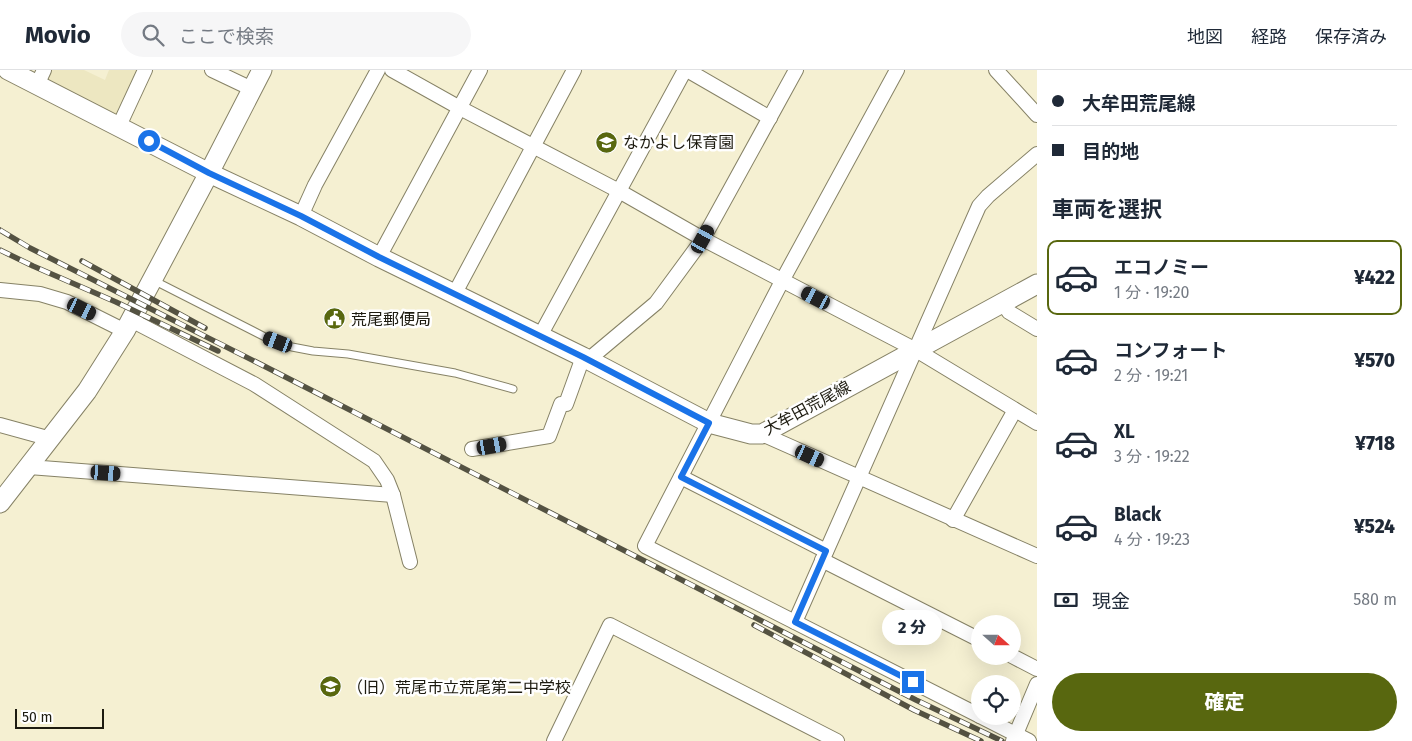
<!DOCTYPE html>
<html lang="ja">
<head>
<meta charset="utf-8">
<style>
  body { margin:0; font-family:"Fira Sans","Noto Sans JP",sans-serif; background:#f6f6f7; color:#1f2937; height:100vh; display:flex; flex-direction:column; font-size:19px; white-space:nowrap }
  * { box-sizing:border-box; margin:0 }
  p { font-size:16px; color:#747a83 }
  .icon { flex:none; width:28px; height:28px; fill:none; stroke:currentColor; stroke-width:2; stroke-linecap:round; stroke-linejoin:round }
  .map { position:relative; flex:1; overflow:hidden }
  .panel { display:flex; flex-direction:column; background:#fff; width:375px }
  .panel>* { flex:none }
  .banner { display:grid; align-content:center; height:110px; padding:0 15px; background:#fff }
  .needle { width:32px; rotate:111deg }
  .controls { position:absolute; left:971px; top:545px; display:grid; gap:10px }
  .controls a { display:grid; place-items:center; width:50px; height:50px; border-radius:50%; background:#fff; box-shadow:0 5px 20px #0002; font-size:25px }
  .scale { position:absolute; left:15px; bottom:12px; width:89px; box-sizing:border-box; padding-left:5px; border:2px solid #1d1b10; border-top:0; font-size:14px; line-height:18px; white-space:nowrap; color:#1d1b10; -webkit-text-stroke:4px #fff; paint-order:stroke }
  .end { position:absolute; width:22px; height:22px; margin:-11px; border:6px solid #1a73e8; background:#fff; box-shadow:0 0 0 2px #fff }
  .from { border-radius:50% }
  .bubble { position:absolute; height:35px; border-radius:18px; background:#fff; box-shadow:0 5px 20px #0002; font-size:16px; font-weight:800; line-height:35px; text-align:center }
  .car { position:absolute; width:15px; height:30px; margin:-15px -8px; border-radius:6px; box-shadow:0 0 4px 1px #0007; background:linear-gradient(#222 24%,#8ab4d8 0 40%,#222 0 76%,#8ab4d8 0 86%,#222 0) }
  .banner b { display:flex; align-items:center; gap:18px; height:48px; font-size:19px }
  .banner b+b { border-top:1px solid #e0e1e3 }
  .banner i { width:12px; height:12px; background:#1f2937 }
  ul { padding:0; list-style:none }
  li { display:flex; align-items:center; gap:15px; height:75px; margin:0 10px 8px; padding:0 5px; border:2px solid transparent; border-radius:10px }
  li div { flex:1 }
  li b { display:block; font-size:19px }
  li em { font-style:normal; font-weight:800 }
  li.active { border-color:#58670f }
  li>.icon { width:45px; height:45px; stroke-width:1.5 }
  h2 { padding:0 15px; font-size:22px; line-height:60px }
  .pay { display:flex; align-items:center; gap:12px; height:55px; padding:0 15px; font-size:19px }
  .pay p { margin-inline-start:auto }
  .button { display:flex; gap:10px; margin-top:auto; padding:10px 15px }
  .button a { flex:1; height:58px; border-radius:30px; background:#58670f; color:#fff; font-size:20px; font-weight:800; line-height:58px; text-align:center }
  header { display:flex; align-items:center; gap:30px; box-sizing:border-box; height:70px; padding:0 25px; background:#fff; border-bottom:1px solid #e0e1e3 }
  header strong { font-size:24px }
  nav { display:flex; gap:28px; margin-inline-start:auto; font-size:18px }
  .search { width:350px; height:45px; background:#f6f6f7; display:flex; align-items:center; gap:12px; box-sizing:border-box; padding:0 18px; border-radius:28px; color:#747a83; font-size:19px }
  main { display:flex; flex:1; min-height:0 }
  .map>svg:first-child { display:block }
  .built { fill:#ede7c1 }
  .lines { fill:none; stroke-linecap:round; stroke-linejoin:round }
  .lane-casing { stroke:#868266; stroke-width:9 }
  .street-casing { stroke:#868266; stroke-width:16 }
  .secondary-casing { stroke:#868266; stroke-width:21 }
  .lane { stroke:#fff; stroke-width:7 }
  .street { stroke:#fff; stroke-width:14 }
  .secondary { stroke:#fff; stroke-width:19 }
  .rail-casing { stroke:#545242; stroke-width:5.5 }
  .rail { stroke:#fff; stroke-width:4; stroke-dasharray:11; stroke-linecap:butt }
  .route { stroke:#1a73e8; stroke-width:6 }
  .labels { text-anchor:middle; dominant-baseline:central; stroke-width:5; stroke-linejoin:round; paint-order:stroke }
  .poi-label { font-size:16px; fill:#1d1b10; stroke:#fff; text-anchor:start }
  .street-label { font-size:16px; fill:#1d1b10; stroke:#fff }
</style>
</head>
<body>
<header>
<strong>Movio</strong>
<div class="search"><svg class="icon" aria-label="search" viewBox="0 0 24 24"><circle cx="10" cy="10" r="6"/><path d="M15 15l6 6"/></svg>ここで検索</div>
<nav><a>地図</a><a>経路</a><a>保存済み</a></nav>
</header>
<main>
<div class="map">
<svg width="1037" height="671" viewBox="0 0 1037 671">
  <rect width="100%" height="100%" fill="#f5f0d2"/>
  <polygon class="built" points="49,0 84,0 105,10 109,0 141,0 117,51 43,13"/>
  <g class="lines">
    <defs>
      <polyline id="lane" points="153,210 265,267 292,277 313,281 348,284 455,303 513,319"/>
      <g id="street">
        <polyline points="212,0 252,19"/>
        <polyline points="392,0 460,38 619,121 703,169 916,280 1037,353"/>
        <polyline points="687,0 770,48"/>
        <polyline points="897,0 782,211 645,476 980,646"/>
        <polyline points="996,0 1037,45"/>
        <polyline points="37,15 44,0"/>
        <polyline points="119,56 145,0"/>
        <polyline points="301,146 315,115 378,0"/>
        <polyline points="379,187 480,0"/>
        <polyline points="0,220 40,224 67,232 125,261"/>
        <polyline points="455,223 574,0"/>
        <polyline points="1003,233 1009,242 1037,259"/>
        <polyline points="131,250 254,314 374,391 387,410 393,425 410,492"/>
        <polyline points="540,266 685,0"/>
        <polyline points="588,290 656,233 703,169 796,0"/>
        <polyline points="0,355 51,369"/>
        <polyline points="762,364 1037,486"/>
        <polyline points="472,379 549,366 561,334 566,334 583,287"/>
        <polyline points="29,397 393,425"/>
        <polyline points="681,407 826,481"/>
        <polyline points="953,450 1015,340"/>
        <polyline points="822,490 980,570"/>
        <polyline points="795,552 979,136 988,126 1037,84"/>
        <polyline points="1012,586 1037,599"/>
        <polyline points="980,646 1029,671"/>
        <polyline points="554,671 610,555 837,671"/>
        <polyline points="1013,671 1037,614"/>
      </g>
      <g id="secondary">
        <polyline points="8,0 209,103 301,146 379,187 583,287 709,353 751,364 762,364 1037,214"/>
        <polyline points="0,433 87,321 125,261 209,103 262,0"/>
      </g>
    </defs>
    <use href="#lane" class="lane-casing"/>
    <use href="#street" class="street-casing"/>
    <use href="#secondary" class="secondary-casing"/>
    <use href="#lane" class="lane"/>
    <use href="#street" class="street"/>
    <use href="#secondary" class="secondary"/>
    <defs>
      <g id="rail">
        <polyline points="0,160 30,178 266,297 916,630 1002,671"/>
        <polyline points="0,180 33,196 116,232 218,281"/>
        <polyline points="82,191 205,258"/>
        <polyline points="754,555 914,640 981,671"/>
      </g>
    </defs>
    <use href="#rail" class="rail-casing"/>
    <use href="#rail" class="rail"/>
  </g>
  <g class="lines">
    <polyline class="route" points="149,71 209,103 301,146 379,187 583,287 709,353 681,407 826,481 795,552 913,612"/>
  </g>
  <defs>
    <symbol id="school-disc" viewBox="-11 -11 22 22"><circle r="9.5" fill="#58670f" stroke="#fff"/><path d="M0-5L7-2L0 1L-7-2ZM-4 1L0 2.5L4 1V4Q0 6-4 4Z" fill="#fff"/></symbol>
    <symbol id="civic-disc" viewBox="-11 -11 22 22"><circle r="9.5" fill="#58670f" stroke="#fff"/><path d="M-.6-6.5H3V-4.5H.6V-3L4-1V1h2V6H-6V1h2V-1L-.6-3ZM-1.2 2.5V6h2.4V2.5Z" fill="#fff"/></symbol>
  </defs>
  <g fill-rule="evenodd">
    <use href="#school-disc" x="594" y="60" width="25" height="25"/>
    <use href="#civic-disc" x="322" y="236" width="25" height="25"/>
    <use href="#school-disc" x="318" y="604" width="25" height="25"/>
  </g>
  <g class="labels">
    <g class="poi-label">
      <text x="623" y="72">なかよし保育園</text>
      <text x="351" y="249">荒尾郵便局</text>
      <text x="347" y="617">（旧）荒尾市立荒尾第二中学校</text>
    </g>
    <g class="street-label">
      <text transform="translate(807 338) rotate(-28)">大牟田荒尾線</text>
    </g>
  </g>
</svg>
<div class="controls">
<a><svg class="needle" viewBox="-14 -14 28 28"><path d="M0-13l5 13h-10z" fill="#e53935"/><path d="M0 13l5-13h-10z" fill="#747a83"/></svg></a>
<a><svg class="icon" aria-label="locate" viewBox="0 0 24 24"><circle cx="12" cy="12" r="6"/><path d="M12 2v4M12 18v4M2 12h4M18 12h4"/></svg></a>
</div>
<div class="scale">50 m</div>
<i class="end from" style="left:149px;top:71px"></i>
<i class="end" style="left:913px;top:612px"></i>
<div class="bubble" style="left:882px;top:540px;width:60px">2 分</div>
<i class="car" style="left:703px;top:169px;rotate:29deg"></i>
<i class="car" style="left:816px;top:228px;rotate:297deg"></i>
<i class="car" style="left:82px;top:239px;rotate:116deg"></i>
<i class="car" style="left:278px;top:272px;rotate:291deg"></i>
<i class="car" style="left:492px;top:376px;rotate:80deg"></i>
<i class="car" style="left:810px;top:386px;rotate:115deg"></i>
<i class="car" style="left:106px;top:403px;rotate:94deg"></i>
</div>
<section class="panel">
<div class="banner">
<b><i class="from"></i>大牟田荒尾線</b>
<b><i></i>目的地</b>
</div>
<h2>車両を選択</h2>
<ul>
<li class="active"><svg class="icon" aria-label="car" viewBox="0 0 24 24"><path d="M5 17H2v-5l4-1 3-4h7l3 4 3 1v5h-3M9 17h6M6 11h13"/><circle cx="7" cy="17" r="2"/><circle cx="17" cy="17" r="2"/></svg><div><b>エコノミー</b><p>1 分 · 19:20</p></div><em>¥422</em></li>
<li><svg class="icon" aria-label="car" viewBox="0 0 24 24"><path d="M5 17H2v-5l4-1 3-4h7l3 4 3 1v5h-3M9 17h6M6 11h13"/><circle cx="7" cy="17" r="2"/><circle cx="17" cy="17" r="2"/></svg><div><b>コンフォート</b><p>2 分 · 19:21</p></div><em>¥570</em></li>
<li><svg class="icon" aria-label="car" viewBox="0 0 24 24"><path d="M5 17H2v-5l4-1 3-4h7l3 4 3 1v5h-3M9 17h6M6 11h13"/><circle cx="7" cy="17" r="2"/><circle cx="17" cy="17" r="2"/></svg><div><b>XL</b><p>3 分 · 19:22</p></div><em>¥718</em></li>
<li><svg class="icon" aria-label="car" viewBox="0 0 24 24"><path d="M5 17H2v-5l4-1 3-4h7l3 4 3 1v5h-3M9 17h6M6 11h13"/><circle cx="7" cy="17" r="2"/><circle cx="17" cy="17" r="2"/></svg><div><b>Black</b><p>4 分 · 19:23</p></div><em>¥524</em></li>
</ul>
<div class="pay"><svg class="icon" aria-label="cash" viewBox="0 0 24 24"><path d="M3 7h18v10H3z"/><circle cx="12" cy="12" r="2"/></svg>現金<p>580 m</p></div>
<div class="button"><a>確定</a></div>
</section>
</main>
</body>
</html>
